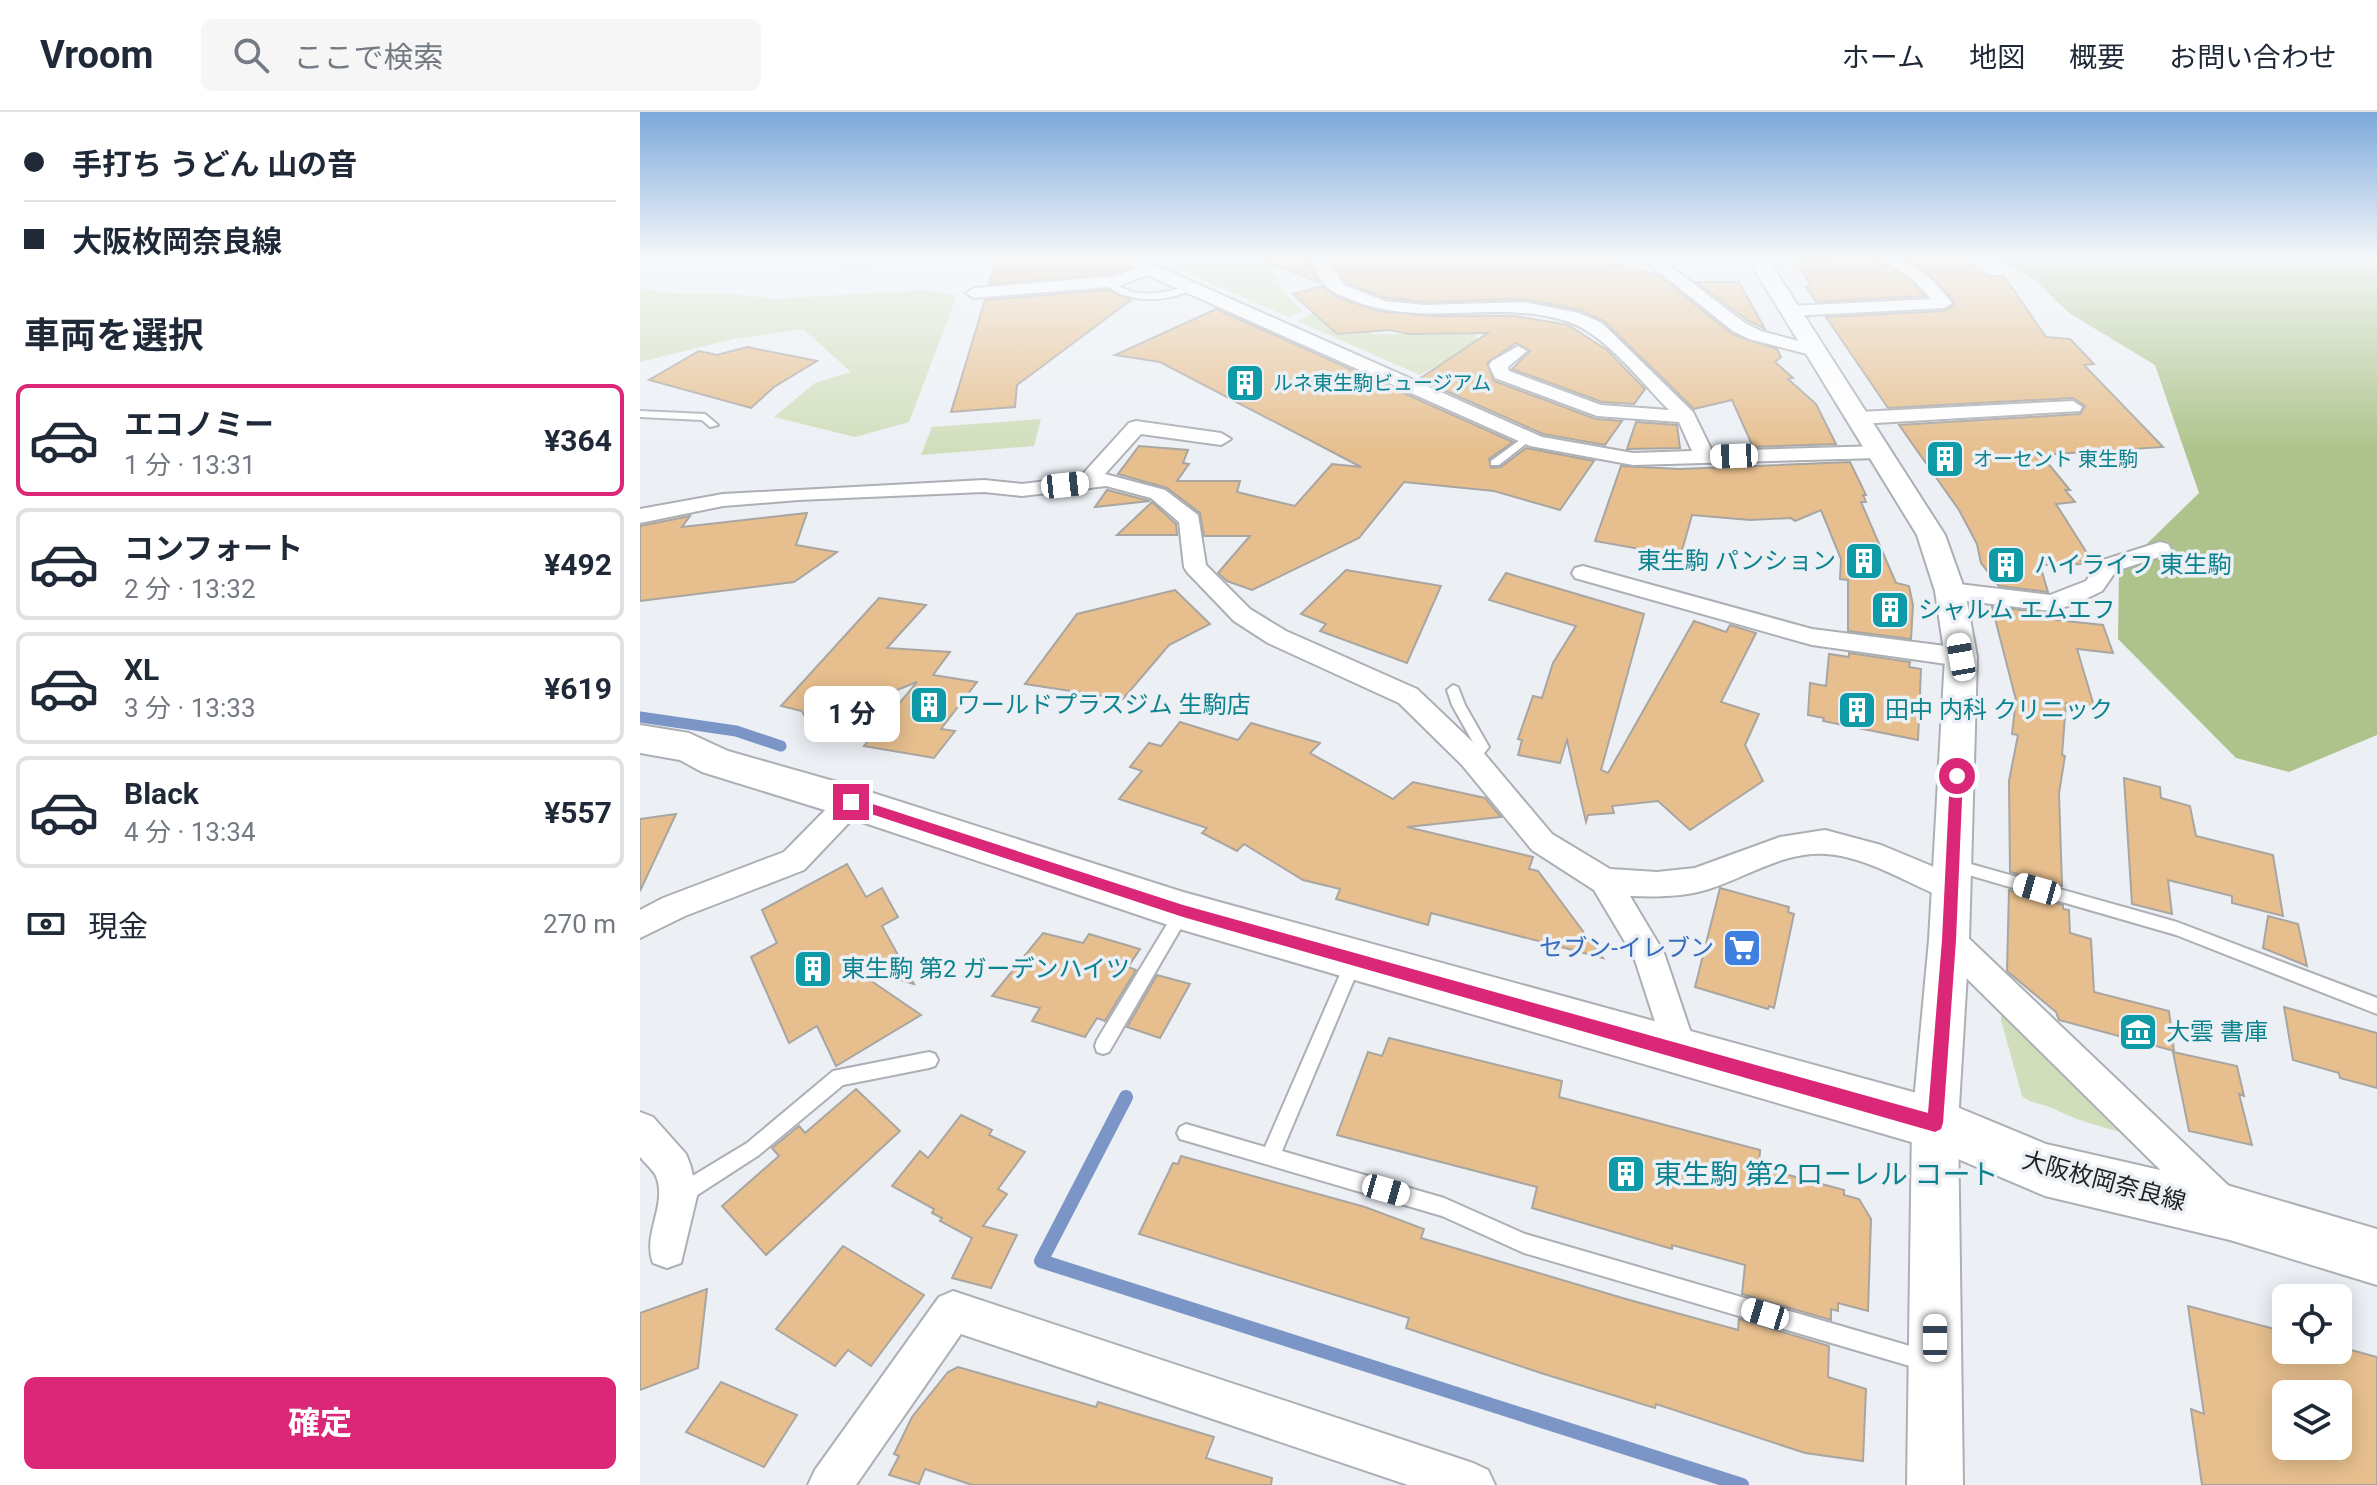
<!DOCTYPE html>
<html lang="ja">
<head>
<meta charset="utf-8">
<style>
  body { margin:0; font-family:Roboto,"Noto Sans JP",sans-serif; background:#f6f6f7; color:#1f2937; height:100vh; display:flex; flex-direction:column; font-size:30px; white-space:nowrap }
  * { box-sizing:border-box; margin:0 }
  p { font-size:26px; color:#747a83 }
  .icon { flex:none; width:44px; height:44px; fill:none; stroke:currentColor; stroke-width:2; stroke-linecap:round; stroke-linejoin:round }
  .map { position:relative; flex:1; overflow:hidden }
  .sheet { display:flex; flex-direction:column; background:#fff; width:640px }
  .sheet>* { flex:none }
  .guide { display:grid; align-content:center; height:176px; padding:0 24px; background:#fff }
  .buttons { position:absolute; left:1632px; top:1172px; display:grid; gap:16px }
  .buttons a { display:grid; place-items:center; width:80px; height:80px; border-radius:12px; background:#fff; box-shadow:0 4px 20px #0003; font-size:40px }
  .end { position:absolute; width:36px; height:36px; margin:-18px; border:10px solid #db2777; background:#fff; box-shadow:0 0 0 4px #fff }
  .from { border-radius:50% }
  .bubble { position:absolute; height:56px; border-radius:12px; background:#fff; box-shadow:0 4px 20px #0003; font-size:26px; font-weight:700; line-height:56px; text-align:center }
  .car { position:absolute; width:24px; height:48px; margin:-24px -12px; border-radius:10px; box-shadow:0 0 6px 2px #0007; background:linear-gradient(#fff 24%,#345 0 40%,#fff 0 76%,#345 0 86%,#fff 0) }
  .guide b { display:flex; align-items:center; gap:28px; height:76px; font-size:30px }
  .guide b+b { border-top:2px solid #e0e1e3 }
  .guide i { width:20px; height:20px; background:#1f2937 }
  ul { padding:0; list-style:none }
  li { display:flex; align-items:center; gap:24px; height:112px; margin:0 16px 12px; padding:0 8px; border:4px solid #e0e1e3; border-radius:12px }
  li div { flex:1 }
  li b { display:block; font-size:30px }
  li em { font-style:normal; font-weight:700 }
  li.active { border-color:#db2777 }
  li>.icon { width:72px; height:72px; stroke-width:1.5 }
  h2 { padding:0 24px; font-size:36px; line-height:96px }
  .pay { display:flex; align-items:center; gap:20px; height:88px; padding:0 24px; font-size:30px }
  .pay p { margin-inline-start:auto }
  .action { display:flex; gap:16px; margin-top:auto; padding:16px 24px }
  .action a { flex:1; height:92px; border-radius:12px; background:#db2777; color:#fff; font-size:32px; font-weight:700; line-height:92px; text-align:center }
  header { display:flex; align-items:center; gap:48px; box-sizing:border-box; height:112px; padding:0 40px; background:#fff; border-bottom:2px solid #e0e1e3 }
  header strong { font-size:38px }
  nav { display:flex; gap:44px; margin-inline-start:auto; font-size:28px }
  .search { width:560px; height:72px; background:#f6f6f7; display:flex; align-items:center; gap:20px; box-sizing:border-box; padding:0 28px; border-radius:12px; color:#747a83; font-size:30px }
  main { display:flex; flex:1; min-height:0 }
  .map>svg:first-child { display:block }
  .green { fill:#d1debb }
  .forest { fill:#aec38b }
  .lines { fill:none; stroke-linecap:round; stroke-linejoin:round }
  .stream-far2 { stroke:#7a95c6; stroke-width:8 }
  .stream-far1 { stroke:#7a95c6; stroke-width:11 }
  .stream { stroke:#7a95c6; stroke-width:14 }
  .building { fill:#e7bf8e; stroke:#a9a5a1; stroke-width:2; fill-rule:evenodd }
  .service-casing { stroke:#acafb4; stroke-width:4 }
  .minor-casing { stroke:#acafb4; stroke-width:4 }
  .tertiary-casing { stroke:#acafb4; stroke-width:4 }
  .secondary-casing { stroke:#acafb4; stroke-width:4 }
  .service { fill:#fff; fill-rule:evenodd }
  .minor { fill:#fff; fill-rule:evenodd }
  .tertiary { fill:#fff; fill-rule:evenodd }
  .secondary { fill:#fff; fill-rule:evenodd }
  .route { fill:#db2777 }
  .labels { text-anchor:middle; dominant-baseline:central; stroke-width:7; stroke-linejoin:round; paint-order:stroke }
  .far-culture-label { font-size:20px; fill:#0d838f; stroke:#ecf0f5; text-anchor:start }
  .culture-label { font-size:24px; fill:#0d838f; stroke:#ecf0f5; text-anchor:start }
  .shop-label { font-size:24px; fill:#366cbe; stroke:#ecf0f5; text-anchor:end }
  .street-label { font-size:24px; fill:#1e2022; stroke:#ecf0f5 }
  .near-culture-label { font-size:28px; fill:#0d838f; stroke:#ecf0f5; text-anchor:start }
</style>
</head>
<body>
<header>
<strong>Vroom</strong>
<div class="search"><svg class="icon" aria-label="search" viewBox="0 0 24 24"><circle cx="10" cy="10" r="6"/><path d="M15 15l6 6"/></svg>ここで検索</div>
<nav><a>ホーム</a><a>地図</a><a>概要</a><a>お問い合わせ</a></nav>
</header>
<main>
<section class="sheet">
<div class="guide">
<b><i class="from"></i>手打ち うどん 山の音</b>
<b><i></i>大阪枚岡奈良線</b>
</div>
<h2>車両を選択</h2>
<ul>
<li class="active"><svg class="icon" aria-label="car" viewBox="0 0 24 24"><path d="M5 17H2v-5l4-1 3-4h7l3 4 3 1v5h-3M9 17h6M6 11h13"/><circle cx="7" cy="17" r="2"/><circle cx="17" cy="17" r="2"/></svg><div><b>エコノミー</b><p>1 分 · 13:31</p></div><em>¥364</em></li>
<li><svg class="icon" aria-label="car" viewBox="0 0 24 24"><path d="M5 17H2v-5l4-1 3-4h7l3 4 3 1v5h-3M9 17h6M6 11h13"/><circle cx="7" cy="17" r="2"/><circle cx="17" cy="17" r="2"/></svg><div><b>コンフォート</b><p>2 分 · 13:32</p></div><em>¥492</em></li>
<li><svg class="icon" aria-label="car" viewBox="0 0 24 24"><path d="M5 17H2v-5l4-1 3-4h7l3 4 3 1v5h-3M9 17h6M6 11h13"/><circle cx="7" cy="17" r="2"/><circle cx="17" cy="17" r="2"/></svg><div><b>XL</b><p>3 分 · 13:33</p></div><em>¥619</em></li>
<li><svg class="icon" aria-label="car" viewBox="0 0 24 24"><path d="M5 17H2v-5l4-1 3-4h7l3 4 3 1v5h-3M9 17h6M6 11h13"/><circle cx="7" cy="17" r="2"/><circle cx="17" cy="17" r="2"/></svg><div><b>Black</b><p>4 分 · 13:34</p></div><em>¥557</em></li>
</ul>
<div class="pay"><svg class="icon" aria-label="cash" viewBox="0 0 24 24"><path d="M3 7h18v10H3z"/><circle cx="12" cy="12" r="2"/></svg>現金<p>270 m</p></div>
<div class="action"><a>確定</a></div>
</section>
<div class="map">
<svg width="1737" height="1373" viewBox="0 0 1737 1373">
  <rect width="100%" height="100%" fill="#ecf0f5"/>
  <g class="green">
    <path d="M557,147C577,147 611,141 626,155C641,168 645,189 664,198L649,205L536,156Z"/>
    <path d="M0,176C42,187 87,177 130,187L286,178L317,183L269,310L215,325L134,305L175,271L211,260L163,217L93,227L0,250Z"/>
    <polygon points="673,201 712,217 734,222 834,222 840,229 780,263 657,209"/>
    <polygon points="401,307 394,334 281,343 292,315"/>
    <path d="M1361,888L1487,1022C1461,1015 1436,1008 1412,996C1401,991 1391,992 1382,984L1361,908Z"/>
  </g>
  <polygon class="forest" points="1351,147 1737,147 1737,623 1649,660 1596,646 1478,527 1479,459 1559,381 1515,253 1429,201 1394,167"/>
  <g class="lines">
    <polyline class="stream-far2" points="0,605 7,606"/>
    <polyline class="stream-far1" points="0,605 96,619 141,634"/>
    <polyline class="stream" points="486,985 401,1149 1102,1373"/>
  </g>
  <g class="building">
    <polygon points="356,147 479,147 489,155 475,161 349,172"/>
    <polygon points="625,147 668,147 679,170 625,150"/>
    <polygon points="691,147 972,147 973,152 1018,163 1092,222 1137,237 1141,245 1135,250 1153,266 1148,267 1176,292 1196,332 1113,335 1092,288 1054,297 964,209 940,198 884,187 784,190 746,186 706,171"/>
    <polygon points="1198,147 1236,147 1270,168 1285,184 1176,190 1166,175 1170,172 1155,148"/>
    <polygon points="1260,147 1329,147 1348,164 1364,164 1406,225 1430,227 1454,252 1444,253 1523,335 1401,343 1430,378 1425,378 1435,390 1416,392 1452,449 1441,449 1443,452 1400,453 1408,480 1359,474 1341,451 1337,432 1319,398 1259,313 1440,302 1445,294 1433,286 1248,296 1186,205 1304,199 1314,194 1314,189 1291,164"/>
    <polygon points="1056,170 1099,170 1125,217 1107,208"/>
    <polygon points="682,174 697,185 738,199 793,204 875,204 928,213 967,238 1005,277 994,292 962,290 872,257 890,239 876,231 847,251 854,269 956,307 982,309 965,333 903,322 779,267 848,221 769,222 750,218 697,222 653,182"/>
    <polygon points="468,178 491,188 377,273 375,295 311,300 345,188"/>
    <polygon points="576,197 873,330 849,347 851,356 861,355 886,336 954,349 920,398 854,379 764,370 719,426 612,478 587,469 578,461 610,424 564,424 560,401 527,376 478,362 499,334 548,338 543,351 549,352 537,369 600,369 597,380 655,394 692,352 721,355 520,250 475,243"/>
    <polygon points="107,235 177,249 134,275 111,296 9,268 59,239 77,243"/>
    <polygon points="996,310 1037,313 1040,336 987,337"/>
    <polygon points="1210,350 1226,383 1223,383 1226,390 1221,390 1256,471 1269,474 1273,493 1271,527 1208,519 1208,468 1200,467 1201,447 1181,398 1155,409 1151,406 1110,408 1052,403 1039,449 999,442 1000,437 955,429 981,354 1040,357"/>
    <polygon points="467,378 510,389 455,395"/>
    <polygon points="512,390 536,412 537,423 477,423"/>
    <polygon points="167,401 156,433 197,440 154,470 0,489 0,414 50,404 42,415"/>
    <polygon points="706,458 801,474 767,551 680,519 686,512 661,502"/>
    <polygon points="866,461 1004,502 961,658 968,661 1054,509 1086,520 1090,513 1116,521 1081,590 1119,602 1105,633 1123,669 1050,718 1018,689 972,694 974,701 948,703 946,710 927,628 920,651 878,643 882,628 878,627 893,584 902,586 913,551 936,514 849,488"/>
    <polygon points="535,478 570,512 529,533 483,587 385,572 437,502"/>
    <polygon points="239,486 286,493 247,536 310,540 293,563 337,570 301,617 315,619 294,646 224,634 277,570 169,613 162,599 141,594"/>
    <polygon points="1352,495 1414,501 1416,508 1463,513 1473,541 1437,537 1454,594 1426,591 1422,643 1425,644 1419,681 1422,774 1370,760 1369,669 1378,623 1372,622 1376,588"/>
    <polygon points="1209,541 1270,550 1269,555 1281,557 1278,628 1183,609 1184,606 1168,603 1170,571 1186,574 1189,542 1209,545"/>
    <polygon points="540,610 598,628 611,611 680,631 670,641 753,687 773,670 845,686 861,705 767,715 893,745 889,757 898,759 963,846 791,801 788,813 696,787 700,777 663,768 604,732 597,739 562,721 567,716 479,687 502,659 490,655 509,631 521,634"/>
    <polygon points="1484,666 1520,675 1521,686 1550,694 1556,724 1633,743 1643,804 1592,791 1592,784 1528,768 1532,802 1492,792"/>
    <polygon points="36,702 0,779 0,707"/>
    <polygon points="207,752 226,785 242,776 258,805 242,814 274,872 205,851 281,903 196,954 177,914 149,931 111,845 137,831 122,798"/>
    <polygon points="1080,776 1149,795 1148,800 1154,802 1134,896 1129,894 1128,897 1055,875"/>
    <polygon points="1369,778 1423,793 1423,797 1429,798 1430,821 1451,827 1454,880 1529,899 1534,939 1419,908 1416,900 1367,859"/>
    <polygon points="1628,804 1658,812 1667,854 1623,836"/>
    <polygon points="403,821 443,831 449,822 500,837 488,855 496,858 465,909 457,906 445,925 392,909 400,896 352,884"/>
    <polygon points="517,863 550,872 520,926 487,915"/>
    <polygon points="1644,895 1737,921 1737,976 1700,966 1699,961 1653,948"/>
    <polygon points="749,926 922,969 919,985 1120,1038 1119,1055 1204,1078 1204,1083 1219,1087 1231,1107 1228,1199 1198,1191 1198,1199 1191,1197 1191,1208 1102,1182 1105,1153 1032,1133 1032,1137 892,1096 897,1075 697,1023 728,940 742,944"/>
    <polygon points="1533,940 1597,954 1604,984 1599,982 1612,1033 1549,1019"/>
    <polygon points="216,977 260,1019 126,1143 82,1094 139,1044 132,1036 159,1014 165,1021"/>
    <polygon points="321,1003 352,1018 349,1023 385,1040 358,1077 367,1082 343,1114 377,1123 351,1176 312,1166 332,1126 300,1109 302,1106 292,1101 294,1097 252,1074 280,1039 288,1046"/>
    <polygon points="541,1044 725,1095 784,1117 781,1126 986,1187 1098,1218 1099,1207 1189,1234 1188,1265 1226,1277 1223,1349 1165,1341 1016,1292 1015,1296 904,1262 766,1216 769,1206 499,1122 533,1051 538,1052"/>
    <polygon points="203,1134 284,1183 231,1254 208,1238 195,1254 136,1217"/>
    <polygon points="67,1177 58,1256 0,1278 0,1201"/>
    <path d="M1548,1194L1646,1220V1238H1711L1737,1245V1373H1562L1551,1297L1564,1302ZM1646,1282H1698V1334H1646Z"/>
    <polygon points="318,1255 456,1295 458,1290 574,1325 566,1346 632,1366 631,1373 332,1373 285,1357 279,1372 249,1363 259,1344 254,1342 272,1305 308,1260"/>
    <polygon points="81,1270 157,1303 124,1355 46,1320"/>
  </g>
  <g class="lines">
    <defs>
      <g id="service">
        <path d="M465,168H471C494,189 523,181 550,174L554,176C528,191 487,192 465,172Z"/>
        <polygon points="0,299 65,302 78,313 70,315 62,308 0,305"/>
        <polygon points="884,325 892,327 859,353 851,353 851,349"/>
        <polygon points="813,573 818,575 825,593 849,635 837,650 832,651 825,646 835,634 812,593 807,578"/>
        <polygon points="1313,747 1537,810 1737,886 1737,902 1536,823 1308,757 1306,753 1308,749"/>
        <polygon points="543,792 548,794 551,799 548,804 469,940 463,942 457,940 455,934 457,928 538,794"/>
        <polygon points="713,844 719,846 721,851 642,1039 804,1086 885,1122 1287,1239 1294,1242 1297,1249 1294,1256 1287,1259 884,1141 802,1104 540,1027 537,1021 540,1015 546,1012 625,1035 705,851 707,846"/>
        <polygon points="289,940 295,942 298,948 295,954 289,956 203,973 119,1043 45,1091 38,1093 31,1091 29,1084 31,1077 107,1031 193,959"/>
      </g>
      <g id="minor">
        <path d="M185,147H244C233,155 196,155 185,147Z"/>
        <path d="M482,147H501L902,325L993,341L1052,339L1039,310L957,304L855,266L849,253L852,249L878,234L887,239L868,255L869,259L961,293L1029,298C1002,271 965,222 929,210C858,186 783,217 712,188C703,184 692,181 686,174C679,167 675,155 671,147H687L704,173L745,189L784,193L884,190L939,201L962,211L1053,300L1072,339L1239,334L1249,340L1239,346L993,353L890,334L507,163L479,174L334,186L326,181L334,176L476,164L495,156Z"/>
        <polygon points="1003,147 1021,147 1105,211 1121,219 1181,235 1184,239 1175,244 1109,227 1093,219"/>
        <path d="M1239,147C1272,147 1293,166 1312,191L1304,196L1151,204L1143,199L1151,194L1291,187L1272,166Z"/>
        <polygon points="1433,289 1442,295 1440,299 1219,312 1209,306 1219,300"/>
        <path d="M496,309L581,321L591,327L581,333L501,322L465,362L525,378L558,403L566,453L610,497L646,519L777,577L842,639L912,722L970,757L1017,760L1055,756L1140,725L1185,718L1241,733L1323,767L1327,776L1323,785L1312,789C1271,774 1230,745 1186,742C1144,739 1107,765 1069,777C1043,785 1017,785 990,784L1024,841L1058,942L1053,953L1041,958L1029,953L994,845L954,778L892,738L822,653L759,591L628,531L594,509L547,460L544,455L539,410L511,386L466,374L382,384L344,380L158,388L83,394L0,411V397L83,382L344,368L382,372L440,365L489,311Z"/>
        <polygon points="1520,430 1528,432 1531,437 1528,442 1476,459 1462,479 1435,492 1410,499 1310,487 1302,484 1298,479 1302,474 1310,471 1410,483 1446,469 1460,449"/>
        <polygon points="943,454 1172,517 1321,536 1330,539 1333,545 1330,551 1321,554 1172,533 935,466 932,461 935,456"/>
        <polygon points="211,679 221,682 225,690 221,698 164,758 45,804 0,826 0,798 23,786 144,740 201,682"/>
        <polygon points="1309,814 1320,818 1594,1079 1600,1092 1594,1105 1581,1111 1568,1105 1298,838 1293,828 1298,818"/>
        <path d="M0,1000L13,1005L46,1042L51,1055L57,1084L41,1151L27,1156L13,1151C2,1122 28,1093 16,1064C13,1058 5,1051 0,1045Z"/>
        <polygon points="313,1179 833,1351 848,1358 855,1373 768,1373 321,1222 216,1373 168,1373 175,1358 299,1185"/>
      </g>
      <polygon id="tertiary" points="1108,147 1128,147 1305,423 1325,479 1337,545 1329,828 1318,1011 1323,1373 1267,1373 1272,1011 1289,828 1305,545 1295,479 1277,423"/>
      <polygon id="secondary" points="0,613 49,621 88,639 211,674 543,780 1295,986 1406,1032 1590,1074 1737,1117 1737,1173 1590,1128 1405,1084 1292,1036 543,818 207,705 62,660 40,648 0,641"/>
    </defs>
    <use href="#service" class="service-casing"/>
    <use href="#minor" class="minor-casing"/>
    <use href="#tertiary" class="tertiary-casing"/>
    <use href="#secondary" class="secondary-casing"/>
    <use href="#service" class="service"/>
    <use href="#minor" class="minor"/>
    <use href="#tertiary" class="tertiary"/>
    <use href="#secondary" class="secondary"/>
  </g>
  <linearGradient id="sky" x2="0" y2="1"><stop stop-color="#7ca8da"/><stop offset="0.43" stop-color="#f6f8fa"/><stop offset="1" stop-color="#f6f8fa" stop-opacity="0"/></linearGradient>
  <rect width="1737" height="339" fill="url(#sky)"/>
  <polygon class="route" points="1317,659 1323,664 1316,828 1303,1011 1301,1017 1295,1020 543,805 207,694 205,690 211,685 543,793 1288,1001 1302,828 1310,664"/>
  <defs>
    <symbol id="building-square" viewBox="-11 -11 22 22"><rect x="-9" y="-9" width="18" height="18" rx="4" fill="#0f9aa8" stroke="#ecf0f5"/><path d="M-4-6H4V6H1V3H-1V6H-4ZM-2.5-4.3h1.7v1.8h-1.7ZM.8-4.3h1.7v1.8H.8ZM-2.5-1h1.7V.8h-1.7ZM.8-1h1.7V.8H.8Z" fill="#fff"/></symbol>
    <symbol id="supermarket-square" viewBox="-11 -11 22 22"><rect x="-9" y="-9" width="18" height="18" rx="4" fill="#3f7fe0" stroke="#ecf0f5"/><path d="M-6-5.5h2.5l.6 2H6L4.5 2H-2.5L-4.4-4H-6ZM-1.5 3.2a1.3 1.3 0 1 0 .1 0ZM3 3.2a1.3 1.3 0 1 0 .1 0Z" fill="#fff"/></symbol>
    <symbol id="museum-square" viewBox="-11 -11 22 22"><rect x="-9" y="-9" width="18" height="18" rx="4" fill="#0f9aa8" stroke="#ecf0f5"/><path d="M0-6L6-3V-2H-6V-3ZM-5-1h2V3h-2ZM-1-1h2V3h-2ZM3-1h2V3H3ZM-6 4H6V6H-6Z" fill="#fff"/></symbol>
  </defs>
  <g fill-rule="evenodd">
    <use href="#building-square" x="583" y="249" width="44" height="44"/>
    <use href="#building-square" x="1283" y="325" width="44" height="44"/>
    <use href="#building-square" x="1202" y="427" width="44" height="44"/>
    <use href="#building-square" x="1344" y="431" width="44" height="44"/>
    <use href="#building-square" x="1228" y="476" width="44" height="44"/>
    <use href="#building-square" x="267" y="571" width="44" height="44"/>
    <use href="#building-square" x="1195" y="576" width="44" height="44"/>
    <use href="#supermarket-square" x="1080" y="814" width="44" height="44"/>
    <use href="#building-square" x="151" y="835" width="44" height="44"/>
    <use href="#museum-square" x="1476" y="898" width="44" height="44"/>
    <use href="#building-square" x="964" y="1040" width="44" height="44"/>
  </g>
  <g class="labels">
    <g class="far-culture-label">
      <text x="633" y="271">ルネ東生駒ビュージアム</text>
      <text x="1333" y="347">オーセント 東生駒</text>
    </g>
    <g class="culture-label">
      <text x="1196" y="449" text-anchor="end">東生駒 パンション</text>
      <text x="1394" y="453">ハイライフ 東生駒</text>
      <text x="1278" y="498">シャルム エムエフ</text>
      <text x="317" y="593">ワールドプラスジム 生駒店</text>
      <text x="1245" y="598">田中 内科 クリニック</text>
      <text x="201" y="857">東生駒 第2 ガーデンハイツ</text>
      <text x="1526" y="920">大雲 書庫</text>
    </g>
    <g class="shop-label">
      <text x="1074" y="836">セブン-イレブン</text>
    </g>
    <g class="street-label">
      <text transform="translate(1464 1069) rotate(15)">大阪枚岡奈良線</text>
    </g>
    <g class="near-culture-label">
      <text x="1014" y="1062">東生駒 第2 ローレル コート</text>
    </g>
  </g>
</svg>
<div class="buttons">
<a><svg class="icon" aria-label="locate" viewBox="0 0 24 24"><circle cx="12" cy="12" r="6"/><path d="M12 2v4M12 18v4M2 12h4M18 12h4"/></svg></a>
<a><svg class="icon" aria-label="layers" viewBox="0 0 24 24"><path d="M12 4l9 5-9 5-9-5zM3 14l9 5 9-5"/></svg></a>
</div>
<i class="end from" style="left:1317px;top:664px"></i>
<i class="end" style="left:211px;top:690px"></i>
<div class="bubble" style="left:164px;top:574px;width:96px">1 分</div>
<i class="car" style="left:1094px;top:344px;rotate:268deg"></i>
<i class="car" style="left:425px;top:373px;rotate:84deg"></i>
<i class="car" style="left:1321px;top:545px;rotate:350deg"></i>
<i class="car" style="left:1397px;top:777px;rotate:286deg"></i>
<i class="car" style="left:746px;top:1078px;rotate:106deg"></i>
<i class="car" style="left:1125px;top:1202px;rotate:287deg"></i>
<i class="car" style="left:1295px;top:1226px;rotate:0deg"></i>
</div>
</main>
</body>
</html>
